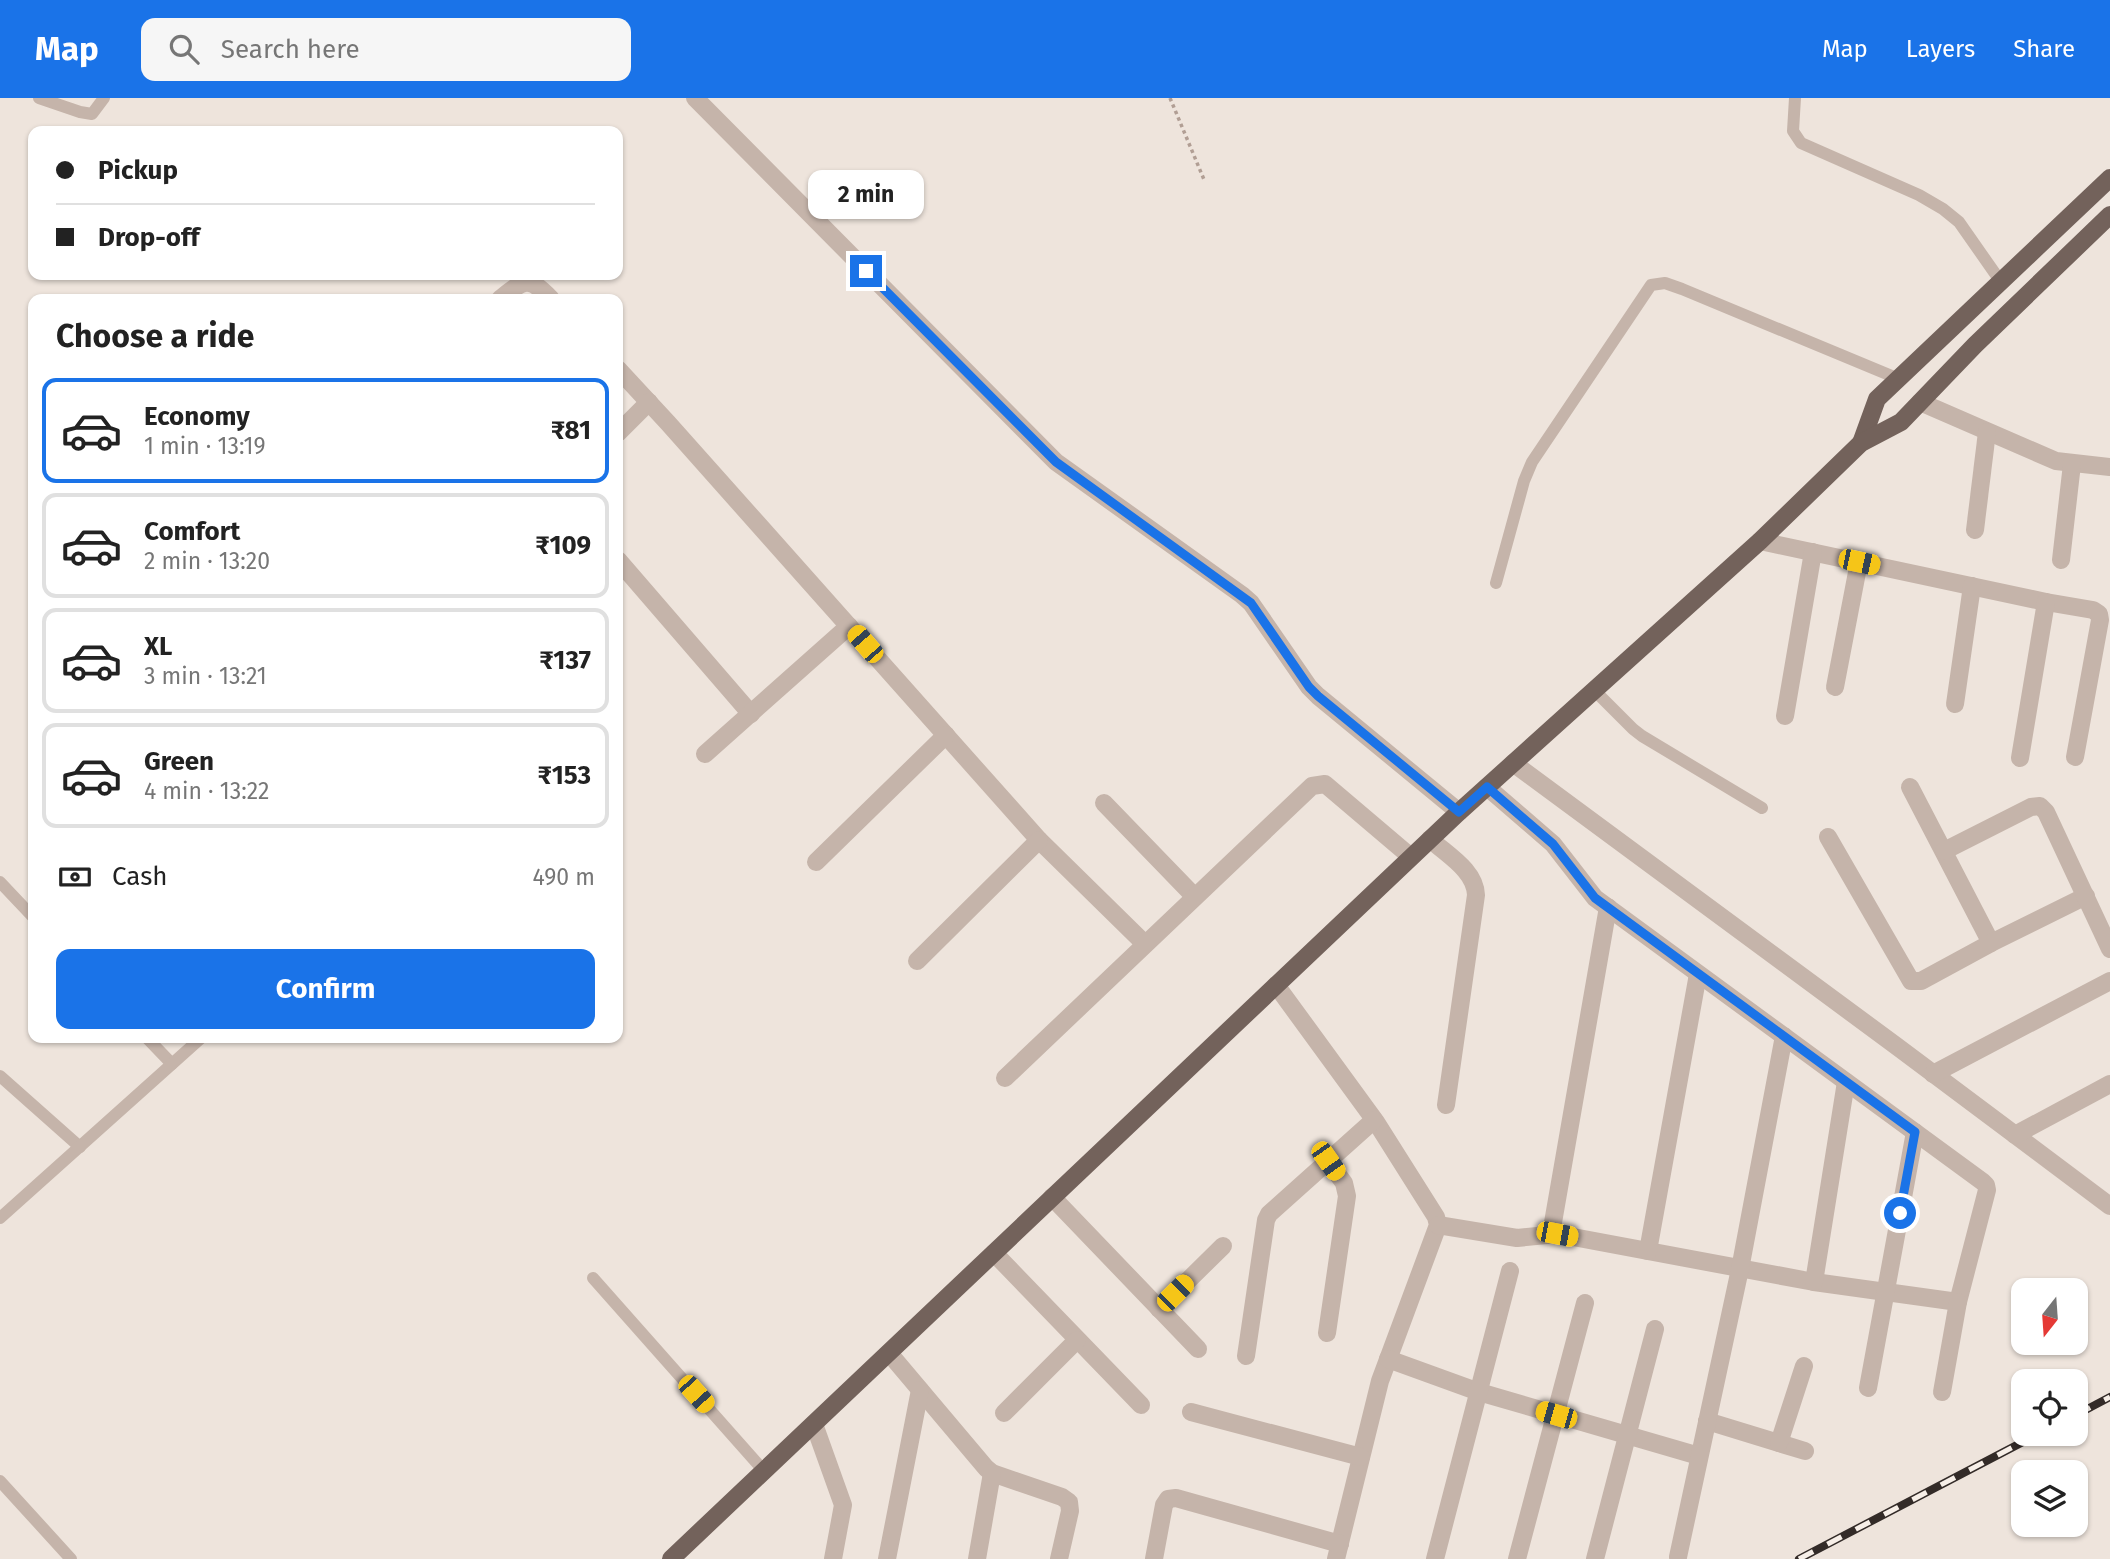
<!DOCTYPE html>
<html lang="en">
<head>
<meta charset="utf-8">
<style>
  body { margin:0; font-family:"Fira Sans",sans-serif; background:#f6f6f6; color:#222; height:100vh; display:flex; flex-direction:column; font-size:26px; white-space:nowrap }
  * { box-sizing:border-box; margin:0 }
  p { font-size:23px; color:#767676 }
  .icon { flex:none; width:38px; height:38px; fill:none; stroke:currentColor; stroke-width:2; stroke-linecap:round; stroke-linejoin:round }
  .map { position:relative; flex:1; overflow:hidden }
  .details { position:absolute; left:28px; top:196px; width:595px; height:749px; display:flex; flex-direction:column; background:#fff; border-radius:14px; box-shadow:0 2px 5px #0004 }
  .details>* { flex:none }
  .banner { position:absolute; left:28px; top:28px; width:595px; height:154px; border-radius:14px; box-shadow:0 2px 5px #0004; display:grid; align-content:center; height:154px; padding:0 28px; background:#fff }
  .needle { width:46px; rotate:197deg }
  .controls { position:absolute; left:2011px; top:1180px; display:grid; gap:14px }
  .controls a { display:grid; place-items:center; width:77px; height:77px; border-radius:14px; background:#fff; box-shadow:0 2px 5px #0004; font-size:35px }
  .end { position:absolute; width:32px; height:32px; margin:-16px; border:9px solid #1a73e8; background:#fff; box-shadow:0 0 0 4px #fff }
  .from { border-radius:50% }
  .bubble { position:absolute; height:49px; border-radius:14px; background:#fff; box-shadow:0 2px 5px #0004; font-size:23px; font-weight:700; line-height:49px; text-align:center }
  .car { position:absolute; width:21px; height:42px; margin:-21px -10px; border-radius:9px; box-shadow:0 0 5px 2px #0007; background:linear-gradient(#f5c518 24%,#345 0 40%,#f5c518 0 76%,#345 0 86%,#f5c518 0) }
  .banner b { display:flex; align-items:center; gap:24px; height:66px; font-size:26px }
  .banner b+b { border-top:2px solid #e0e0e0 }
  .banner i { width:18px; height:18px; background:#222 }
  ul { padding:0; list-style:none }
  li { display:flex; align-items:center; gap:21px; height:105px; margin:0 14px 10px; padding:0 14px; border:4px solid #e0e0e0; border-radius:14px }
  li div { flex:1 }
  li b { display:block; font-size:26px }
  li em { font-style:normal; font-weight:700 }
  li.on { border-color:#1a73e8 }
  li>.icon { width:63px; height:63px; stroke-width:1.5 }
  h2 { padding:0 28px; font-size:32px; line-height:84px }
  .pay { display:flex; align-items:center; gap:18px; height:77px; padding:0 28px; font-size:26px }
  .pay p { margin-inline-start:auto }
  .button { display:flex; gap:14px; margin-top:auto; padding:14px 28px }
  .button a { flex:1; height:80px; border-radius:14px; background:#1a73e8; color:#fff; font-size:28px; font-weight:700; line-height:80px; text-align:center }
  header { display:flex; align-items:center; gap:42px; box-sizing:border-box; height:98px; padding:0 35px; background:#1a73e8; color:#fff }
  header strong { font-size:33px }
  nav { display:flex; gap:38px; margin-inline-start:auto; font-size:24px }
  .search { width:490px; height:63px; background:#f6f6f6; display:flex; align-items:center; gap:18px; box-sizing:border-box; padding:0 24px; border-radius:14px; color:#767676; font-size:26px }
  .map>svg:first-child { display:block }
  .lines { fill:none; stroke-linecap:round; stroke-linejoin:round }
  .path { stroke:#b19e94; stroke-width:3.5; stroke-dasharray:3.5 3.5; stroke-linecap:butt }
  .service { stroke:#c5b4aa; stroke-width:12 }
  .minor { stroke:#c5b4aa; stroke-width:18 }
  .primary { stroke:#73625b; stroke-width:18 }
  .rail-casing { stroke:#332b28; stroke-width:8 }
  .rail { stroke:#f7efe8; stroke-width:5; stroke-dasharray:16; stroke-linecap:butt }
  .route { stroke:#1a73e8; stroke-width:9 }
</style>
</head>
<body>
<header>
<strong>Map</strong>
<div class="search"><svg class="icon" aria-label="search" viewBox="0 0 24 24"><circle cx="10" cy="10" r="6"/><path d="M15 15l6 6"/></svg>Search here</div>
<nav><a>Map</a><a>Layers</a><a>Share</a></nav>
</header>
<div class="map">
<svg width="2110" height="1461" viewBox="0 0 2110 1461">
  <rect width="100%" height="100%" fill="#eee4dc"/>
  <g class="lines">
    <polyline class="path" points="1170,0 1205,84"/>
    <g class="service">
      <polyline points="39,0 80,14 92,16 104,0"/>
      <polyline points="1795,0 1793,33 1801,45 1919,97 1943,111 1959,124 2001,184"/>
      <polyline points="1496,485 1524,383 1532,364 1651,187 1665,185 1682,191 1899,281"/>
      <polyline points="1594,592 1633,631 1642,638 1762,710"/>
      <polyline points="0,784 33,819"/>
      <polyline points="147,940 172,966"/>
      <polyline points="0,978 80,1049"/>
      <polyline points="0,1120 201,940"/>
      <polyline points="593,1180 764,1373"/>
      <polyline points="0,1383 71,1461"/>
    </g>
    <g class="minor">
      <polyline points="695,0 1056,364 1242,497 1251,505 1309,589 1318,598 1459,714"/>
      <path d="M500,201C524,182 528,177 551,201"/>
      <polyline points="618,271 668,325 1039,742 1145,846"/>
      <polyline points="1920,304 2056,363 2110,369"/>
      <polyline points="618,335 649,304"/>
      <polyline points="1975,432 1987,334"/>
      <polyline points="1760,443 2046,504 2093,512 2099,516 2100,522 2075,659"/>
      <polyline points="618,462 751,616"/>
      <polyline points="2061,462 2072,366"/>
      <polyline points="1835,589 1859,464"/>
      <polyline points="1955,606 1972,488"/>
      <polyline points="1785,618 1813,454"/>
      <polyline points="705,656 849,528"/>
      <polyline points="2020,660 2046,504"/>
      <polyline points="1513,665 1895,947 2110,1108"/>
      <polyline points="1910,689 1991,845"/>
      <polyline points="1104,705 1194,798"/>
      <polyline points="1828,739 1911,883 1921,883 1991,845 2086,798"/>
      <path d="M1430,741C1447,757 1475,772 1476,797L1446,1007"/>
      <polyline points="1944,753 2031,709 2040,708 2046,714 2110,851"/>
      <polyline points="816,764 946,637"/>
      <polyline points="917,863 1039,742"/>
      <polyline points="1276,887 1376,1024 1436,1119 1438,1127 1380,1283 1336,1461"/>
      <polyline points="1933,976 2110,883"/>
      <polyline points="1005,980 1312,688 1325,686 1411,759"/>
      <polyline points="2015,1037 2110,986"/>
      <polyline points="1052,1099 1198,1251"/>
      <polyline points="1438,1127 1517,1140 1557,1136 1814,1184 1958,1204 1987,1092 1986,1087 1983,1084 1595,800 1553,746 1487,689"/>
      <polyline points="1551,1136 1608,809"/>
      <polyline points="1648,1153 1698,876"/>
      <polyline points="994,1155 1141,1307"/>
      <polyline points="1814,1184 1846,984"/>
      <polyline points="1159,1211 1223,1148"/>
      <polyline points="1327,1235 1347,1098 1344,1085 1328,1063"/>
      <polyline points="889,1255 986,1370 992,1375 1062,1399 1069,1404 1070,1413 1059,1461"/>
      <polyline points="1246,1258 1266,1122 1269,1116 1374,1022"/>
      <polyline points="1388,1261 1479,1294 1699,1358"/>
      <polyline points="1868,1290 1915,1034"/>
      <polyline points="1942,1294 1958,1204"/>
      <polyline points="1191,1314 1361,1359"/>
      <polyline points="1004,1315 1077,1242"/>
      <polyline points="1707,1323 1805,1353"/>
      <polyline points="814,1326 843,1407 833,1461"/>
      <polyline points="1779,1345 1804,1268"/>
      <polyline points="1678,1459 1740,1171 1784,938"/>
      <polyline points="887,1461 920,1292"/>
      <polyline points="977,1461 992,1375"/>
      <polyline points="1154,1461 1164,1407 1168,1401 1176,1400 1340,1446"/>
      <polyline points="1435,1461 1510,1173"/>
      <polyline points="1517,1461 1585,1205"/>
      <polyline points="1595,1461 1655,1231"/>
    </g>
    <g class="primary">
      <polyline points="1861,345 1877,301 2110,80"/>
      <polyline points="671,1461 1459,714 1760,443 1861,345 1901,324 1975,247 2110,117"/>
    </g>
    <defs>
      <g id="rail">
        <polyline points="2076,1317 2110,1299"/>
        <polyline points="1799,1461 2040,1335"/>
      </g>
    </defs>
    <use href="#rail" class="rail-casing"/>
    <use href="#rail" class="rail"/>
  </g>
  <g class="lines">
    <polyline class="route" points="866,173 1056,364 1251,505 1309,589 1318,598 1459,714 1487,689 1553,746 1595,800 1915,1034 1900,1115"/>
  </g>
</svg>
<div class="controls">
<a><svg class="needle" viewBox="-14 -14 28 28"><path d="M0-13l5 13h-10z" fill="#e53935"/><path d="M0 13l5-13h-10z" fill="#767676"/></svg></a>
<a><svg class="icon" aria-label="locate" viewBox="0 0 24 24"><circle cx="12" cy="12" r="6"/><path d="M12 2v4M12 18v4M2 12h4M18 12h4"/></svg></a>
<a><svg class="icon" aria-label="layers" viewBox="0 0 24 24"><path d="M12 4l9 5-9 5-9-5zM3 14l9 5 9-5"/></svg></a>
</div>
<i class="end from" style="left:1900px;top:1115px"></i>
<i class="end" style="left:866px;top:173px"></i>
<div class="bubble" style="left:808px;top:72px;width:116px">2 min</div>
<i class="car" style="left:1859px;top:464px;rotate:102deg"></i>
<i class="car" style="left:865px;top:546px;rotate:319deg"></i>
<i class="car" style="left:1328px;top:1063px;rotate:145deg"></i>
<i class="car" style="left:1557px;top:1136px;rotate:101deg"></i>
<i class="car" style="left:1175px;top:1195px;rotate:45deg"></i>
<i class="car" style="left:696px;top:1296px;rotate:138deg"></i>
<i class="car" style="left:1556px;top:1317px;rotate:286deg"></i>
<div class="banner">
<b><i class="from"></i>Pickup</b>
<b><i></i>Drop-off</b>
</div>
<section class="details">
<h2>Choose a ride</h2>
<ul>
<li class="on"><svg class="icon" aria-label="car" viewBox="0 0 24 24"><path d="M5 17H2v-5l4-1 3-4h7l3 4 3 1v5h-3M9 17h6M6 11h13"/><circle cx="7" cy="17" r="2"/><circle cx="17" cy="17" r="2"/></svg><div><b>Economy</b><p>1 min · 13:19</p></div><em>₹81</em></li>
<li><svg class="icon" aria-label="car" viewBox="0 0 24 24"><path d="M5 17H2v-5l4-1 3-4h7l3 4 3 1v5h-3M9 17h6M6 11h13"/><circle cx="7" cy="17" r="2"/><circle cx="17" cy="17" r="2"/></svg><div><b>Comfort</b><p>2 min · 13:20</p></div><em>₹109</em></li>
<li><svg class="icon" aria-label="car" viewBox="0 0 24 24"><path d="M5 17H2v-5l4-1 3-4h7l3 4 3 1v5h-3M9 17h6M6 11h13"/><circle cx="7" cy="17" r="2"/><circle cx="17" cy="17" r="2"/></svg><div><b>XL</b><p>3 min · 13:21</p></div><em>₹137</em></li>
<li><svg class="icon" aria-label="car" viewBox="0 0 24 24"><path d="M5 17H2v-5l4-1 3-4h7l3 4 3 1v5h-3M9 17h6M6 11h13"/><circle cx="7" cy="17" r="2"/><circle cx="17" cy="17" r="2"/></svg><div><b>Green</b><p>4 min · 13:22</p></div><em>₹153</em></li>
</ul>
<div class="pay"><svg class="icon" aria-label="cash" viewBox="0 0 24 24"><path d="M3 7h18v10H3z"/><circle cx="12" cy="12" r="2"/></svg>Cash<p>490 m</p></div>
<div class="button"><a>Confirm</a></div>
</section>
</div>
</body>
</html>
